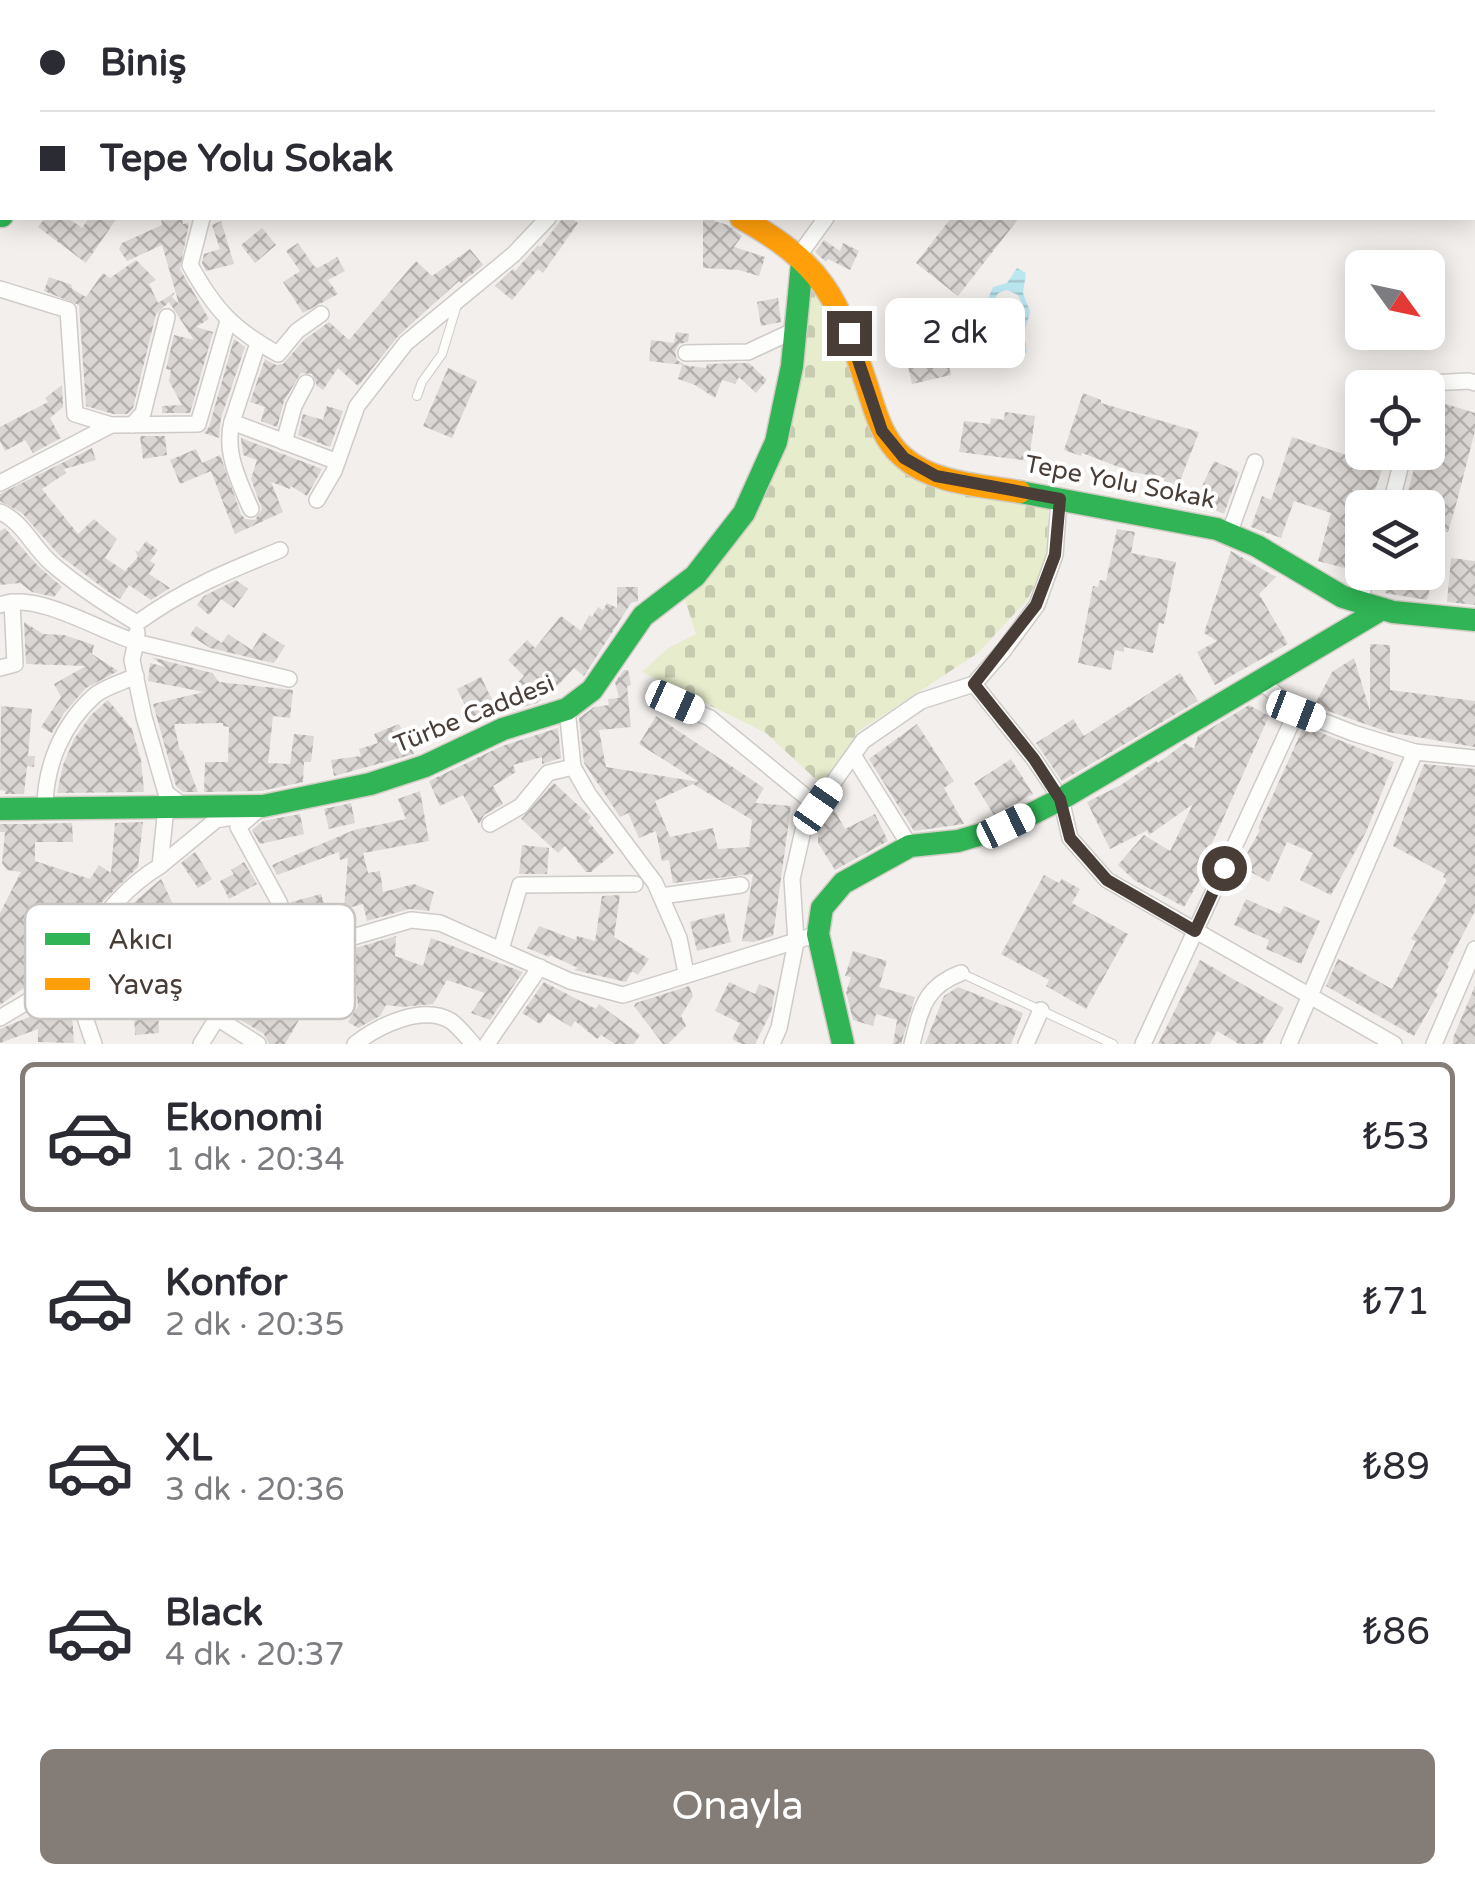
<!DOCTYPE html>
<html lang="tr">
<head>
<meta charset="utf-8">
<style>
  body { margin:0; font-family:"Varela Round",sans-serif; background:#f7f7f7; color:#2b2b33; height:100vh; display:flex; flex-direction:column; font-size:38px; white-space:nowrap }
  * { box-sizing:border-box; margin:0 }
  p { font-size:32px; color:#7c7c81 }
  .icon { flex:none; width:55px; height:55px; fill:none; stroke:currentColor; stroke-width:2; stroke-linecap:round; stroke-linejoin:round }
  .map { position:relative; height:1044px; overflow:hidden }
  .side { display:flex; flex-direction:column; background:#fff; flex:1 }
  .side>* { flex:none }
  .guide { position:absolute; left:0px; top:0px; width:1475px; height:220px; box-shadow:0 5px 25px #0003; display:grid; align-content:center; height:220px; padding:0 40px; background:#fff }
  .needle { width:65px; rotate:123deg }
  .fabs { position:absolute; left:1345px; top:250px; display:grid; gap:20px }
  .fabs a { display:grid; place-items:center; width:100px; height:100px; border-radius:15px; background:#fff; box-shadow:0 5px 25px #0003; font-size:50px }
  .end { position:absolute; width:45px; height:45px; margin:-22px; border:12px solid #493e37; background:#fff; box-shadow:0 0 0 5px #fff }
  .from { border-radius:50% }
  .bubble { position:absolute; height:70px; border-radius:15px; background:#fff; box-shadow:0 5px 25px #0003; font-size:32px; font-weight:600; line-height:70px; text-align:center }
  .car { position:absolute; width:30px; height:60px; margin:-30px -15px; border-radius:12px; box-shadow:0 0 8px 2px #0007; background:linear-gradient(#fff 24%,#345 0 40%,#fff 0 76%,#345 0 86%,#fff 0) }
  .guide b { display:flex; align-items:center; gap:35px; height:95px; font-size:38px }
  .guide b+b { border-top:2px solid #e1e1e2 }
  .guide i { width:25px; height:25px; background:#2b2b33 }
  ul { padding:18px 0 0; list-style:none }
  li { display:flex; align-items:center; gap:30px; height:150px; margin:0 20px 15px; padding:0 20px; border:5px solid transparent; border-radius:15px }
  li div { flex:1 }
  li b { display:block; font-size:38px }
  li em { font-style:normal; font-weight:600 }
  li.selected { border-color:#847c76 }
  li>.icon { width:90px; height:90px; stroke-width:1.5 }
  .primary-button { display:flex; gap:20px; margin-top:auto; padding:20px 40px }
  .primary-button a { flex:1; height:115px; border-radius:15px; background:#847c76; color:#fff; font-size:40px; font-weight:600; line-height:115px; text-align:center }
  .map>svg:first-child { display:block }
  .cemetery { fill:url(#cemetery-stones) }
  .water { fill:url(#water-rules); fill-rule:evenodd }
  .building { fill:url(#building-cross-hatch); fill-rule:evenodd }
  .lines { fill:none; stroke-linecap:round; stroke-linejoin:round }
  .lane-casing { stroke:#cfcbc8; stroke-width:10 }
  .street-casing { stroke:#cfcbc8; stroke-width:18 }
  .fast-casing { stroke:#d3ccc4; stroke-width:25 }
  .slow-casing { stroke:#d3ccc4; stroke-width:25 }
  .lane { stroke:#fdfdfc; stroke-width:8 }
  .street { stroke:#fdfdfc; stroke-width:15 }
  .fast { stroke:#30b455; stroke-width:22 }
  .slow { stroke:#ff9f0a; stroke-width:22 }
  .route { stroke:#493e37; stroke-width:12 }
  .labels { text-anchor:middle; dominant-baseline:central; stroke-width:8; stroke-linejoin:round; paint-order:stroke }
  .street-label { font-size:25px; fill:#493e37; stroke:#fff }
  .key { fill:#fff; stroke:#c8c5c3; stroke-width:2.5 }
  .key-label { font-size:28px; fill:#493e37 }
</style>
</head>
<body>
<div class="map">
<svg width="1475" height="1044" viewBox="0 0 1475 1044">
  <defs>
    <pattern id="cemetery-stones" width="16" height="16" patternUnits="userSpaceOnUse" patternTransform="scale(2.5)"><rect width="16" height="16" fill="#e6eccc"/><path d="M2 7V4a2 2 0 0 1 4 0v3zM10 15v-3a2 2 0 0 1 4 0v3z" fill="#c7cbb0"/></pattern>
    <pattern id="water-rules" width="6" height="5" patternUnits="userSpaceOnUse" patternTransform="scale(2.5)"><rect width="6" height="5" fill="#bbe7f1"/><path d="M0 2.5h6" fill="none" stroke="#a2c7cf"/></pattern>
    <pattern id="building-cross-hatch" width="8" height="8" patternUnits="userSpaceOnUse" patternTransform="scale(2.5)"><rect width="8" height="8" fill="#dad6d3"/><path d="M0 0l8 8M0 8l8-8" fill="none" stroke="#b3afac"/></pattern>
  </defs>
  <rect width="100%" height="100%" fill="#f2efec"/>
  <polygon class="cemetery" points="809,278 821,295 851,360 873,434 903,472 940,484 1048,508 1047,561 1027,600 978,653 860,730 822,785 766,733 642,672 668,648 696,634 684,596 723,561 750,520"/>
  <path class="water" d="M1017,268L1026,273L1023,293L1030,312L1024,334L1027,352L1022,356L1000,345L984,352L979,348L982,340L978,322L993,287L1007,283ZM1007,290L1018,295L1025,310L1016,336L1007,340L982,326C985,319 989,315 992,309C997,298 993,293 1007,290Z"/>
  <g class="building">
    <polygon points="45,218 68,218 82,228 89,218 117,218 86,263 38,227"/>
    <polygon points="161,218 182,218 183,224 189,223 180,269 209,319 196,327 213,332 190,413 162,413 162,406 182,405 169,381 171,370 166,369 174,335 194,340 169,302 156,314 133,408 127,414 113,414 86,406 79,305 44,291 49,277 72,285 71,288 86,297 103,273 110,278 136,260 156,280 149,284 158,303 175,292 172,297 179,304 162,245 127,261 119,249 122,243 162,225"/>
    <polygon points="563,218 571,218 578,223 543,273 538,269 512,300 495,286 513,269 515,271 538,245 540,247"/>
    <polygon points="703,218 715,218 714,221 728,225 742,236 734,247 765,257 759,276 739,270 703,268"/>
    <polygon points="951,218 1019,218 958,296 916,263"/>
    <polygon points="221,221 234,264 206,271 202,263 204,254 220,249 212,225"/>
    <polygon points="262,228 276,245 255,263 241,245"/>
    <polygon points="824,240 840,251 843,243 859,251 850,270 828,259 826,262 815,252"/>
    <polygon points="298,243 314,266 318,268 337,257 345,271 328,280 338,294 303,313 283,282 300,271 286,251"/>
    <polygon points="470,249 483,265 461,283 459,281 399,335 358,386 338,368 323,390 317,386 312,374 301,373 284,401 277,427 261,421 265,407 250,402 265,359 276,365 283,364 305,339 329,322 349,340 416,261 432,276"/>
    <polygon points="778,298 781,322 761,326 757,302"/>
    <polygon points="934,299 951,375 912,384 895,308"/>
    <polygon points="676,332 689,334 688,342 679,344 675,352 677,360 684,365 649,361 651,340 674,343"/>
    <polygon points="234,339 245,347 221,418 219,438 204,433 209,427"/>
    <polygon points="749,363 767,380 756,393 739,377 735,384 722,380 715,398 695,385 678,379 682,365 706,368 707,364"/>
    <polygon points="448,368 477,381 452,438 423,426"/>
    <polygon points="62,385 63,407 50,418 61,438 33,453 25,440 5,451 0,441 0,427 48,402 45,398"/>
    <polygon points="1083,393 1101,400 1101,403 1199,432 1178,486 1164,481 1165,478 1132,472 1082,453 1081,456 1064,450"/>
    <polygon points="1436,401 1475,413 1475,431 1457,501 1448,532 1443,531 1442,536 1428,532 1428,508 1404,508 1418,452 1428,452 1428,428"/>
    <polygon points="327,406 343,411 330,447 298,435 303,414 323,420"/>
    <polygon points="1005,412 1035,416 1029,461 959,452 964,421 990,424 991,418 1004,420"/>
    <polygon points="140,436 165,436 167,455 143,459"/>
    <polygon points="1292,437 1383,467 1369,508 1362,508 1362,532 1352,570 1318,561 1331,513 1294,501 1281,538 1251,527 1262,496 1271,500"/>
    <polygon points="241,438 322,469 307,496 291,486 290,489 271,482 283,512 235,534 211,471 180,484 170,460 196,449 202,463 220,455 241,514 245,519 255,520 262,509 251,479 257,460 243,455"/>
    <polygon points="92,448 96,460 64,469 66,473 42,489 78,534 94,519 117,539 105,558 125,571 138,557 135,550 138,552 146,541 158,550 150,561 155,564 149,574 170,588 151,600 129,585 120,599 110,593 59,555 22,513 0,501 0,494"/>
    <polygon points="1214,461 1239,472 1224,514 1195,501"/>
    <polygon points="5,528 36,564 62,587 54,597 32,592 20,583 0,585 0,531"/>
    <polygon points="1117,529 1135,532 1131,553 1176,562 1164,624 1159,623 1153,653 1124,647 1124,652 1115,650 1111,670 1078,663 1093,586 1098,587 1100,580 1106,581"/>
    <polygon points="1231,551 1276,577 1259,594 1288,644 1215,685 1197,652 1217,641 1204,633"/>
    <polygon points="1451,558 1475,561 1475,605 1447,602"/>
    <polygon points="1390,572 1434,572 1427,600 1385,593"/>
    <polygon points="236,580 248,589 234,608 221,599 209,615 197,605 204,596"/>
    <polygon points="617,587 638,587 638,601 631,603 584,676 574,668 546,698 544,696 537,703 503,713 499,702 524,676 508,660 527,640 535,648 561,616 581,631 589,615 592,617 598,607 603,610 607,603 617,608"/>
    <polygon points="24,622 43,634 64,635 94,645 92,654 118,671 86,688 64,713 52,733 41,727 61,697 54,684 86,666 26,664"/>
    <polygon points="196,626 222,643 228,634 252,650 263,632 285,646 274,663 268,662 210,648 190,635"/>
    <polygon points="1370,644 1390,645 1390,690 1475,701 1475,747 1388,732 1314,706 1332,672 1354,658 1370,711"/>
    <polygon points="151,657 212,673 219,682 293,690 290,718 273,716 268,763 290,764 294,734 314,736 311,762 304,762 303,782 261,791 204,792 205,762 228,762 229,727 223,726 223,723 174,724 180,751 182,750 198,792 183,792 176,786 153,704 204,692 148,681 150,663 166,667"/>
    <path d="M624,670H628L631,685L627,686L631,727L599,730L606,767L699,782L639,744L656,716L764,788L755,803L791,806L773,936L753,942L742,941L753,874L673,883L669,860L662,861L656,831L639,838L628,813L620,817L584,763L579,718L594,707L609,705L608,699L619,698L615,682ZM693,784L752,820L749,847L718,849L713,828L670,837L655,801Z"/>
    <polygon points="1180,673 1198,701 1062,781 1036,743 1073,719 1084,736"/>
    <polygon points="481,677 497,710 473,721 457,689"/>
    <polygon points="108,700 132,729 141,760 144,792 57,793 63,765 74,739 91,715"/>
    <polygon points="1249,705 1269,716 1201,868 1205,871 1184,907 1134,880 1118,865 1144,835 1170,851 1193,804 1149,835 1148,830 1110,849 1087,802 1121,785 1156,761 1158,763 1185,743 1194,749 1198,736"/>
    <polygon points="1,706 32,709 28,756 35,756 34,767 27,766 24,794 5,794 5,791 0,790"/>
    <polygon points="399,724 414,754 334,776 331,760 361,756 359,749 378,743 374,734"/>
    <polygon points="917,724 954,781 944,788 964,824 914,831 869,759"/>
    <polygon points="1304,726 1394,762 1366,832 1331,895 1300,880 1313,853 1287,842 1269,882 1240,866 1260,830 1258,828"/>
    <polygon points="558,728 561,758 542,764 542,757 513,765 516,772 493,786 503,804 484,815 479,824 463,795 440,806 429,781 502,746"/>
    <polygon points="1011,759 1033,794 994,815 974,783"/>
    <polygon points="1424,764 1475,769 1475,911 1447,965 1449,966 1435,992 1438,994 1414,1036 1326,986 1338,959 1392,989 1416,941 1411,939 1447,880 1443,877 1445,874 1393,846"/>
    <polygon points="554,783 591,817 588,821 614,853 591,872 586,872 565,846 558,853 521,819"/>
    <polygon points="420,791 429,841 363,853 368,873 380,871 383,892 414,884 434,892 429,911 409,909 367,921 363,904 344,909 348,858 340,860 339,852 277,875 272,865 354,830 406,819 398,799"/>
    <polygon points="351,803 355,823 329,829 324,809"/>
    <polygon points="831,804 845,829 875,814 888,841 835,870 818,843 819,822"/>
    <polygon points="300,814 304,834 260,844 252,830 263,821"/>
    <polygon points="143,822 138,867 98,906 43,974 0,1005 0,913 21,872 7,870 2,863 5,832 0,832 0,824 29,824 29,828 30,824 72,823 73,842 35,842 35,861 90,879 99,865 111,873 115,823"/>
    <polygon points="522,845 549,848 547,874 519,874"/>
    <polygon points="195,852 212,879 198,888 181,863"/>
    <polygon points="244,862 257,884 229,899 220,881 234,874 231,870"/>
    <polygon points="1044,875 1059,883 1062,879 1080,889 1072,903 1128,934 1086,1009 1046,986 1049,980 1001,954"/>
    <polygon points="161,879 173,904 128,925 122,913"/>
    <polygon points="321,894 332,931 310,942 322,923 304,937 291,902"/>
    <polygon points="620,895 614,937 649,959 638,975 632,971 626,982 574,970 578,968 550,955 549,957 527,948 539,926 576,940 577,936 595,941 602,896"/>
    <polygon points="1246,899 1280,914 1284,906 1320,921 1301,964 1266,949 1269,940 1234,925"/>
    <polygon points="724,913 731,942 697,951 690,922"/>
    <polygon points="396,936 395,956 423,966 431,938 523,972 490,1020 471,1013 485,993 447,980 433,1004 402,1007 386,1005 380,1016 358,1028 348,1022 358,1006 352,949"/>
    <polygon points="853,951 887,961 879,987 915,997 901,1044 893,1044 897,1020 876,1014 873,1026 853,1020 846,992 851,977 845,976"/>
    <polygon points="1200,960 1284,1008 1262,1044 1239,1044 1217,1031 1210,1044 1158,1044"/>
    <polygon points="300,973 319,985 285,1044 269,1044 264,1034 236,1017 242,1007 258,997 269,1004 284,982"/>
    <polygon points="544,982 596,1009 599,1004 640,1035 634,1044 615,1044 601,1035 597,1039 575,1021 571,1027 548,1013 540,1024 522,1013"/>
    <polygon points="729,982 755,994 759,984 775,991 771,1012 755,1044 742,1044 732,1039 740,1023 715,1011"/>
    <polygon points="689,986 693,996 681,1016 686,1026 668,1044 663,1044 634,1006 636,1003"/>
    <polygon points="1475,986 1475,1044 1453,1044 1453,1038"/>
    <polygon points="958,987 1023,1013 1011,1044 925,1044 944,996"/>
    <polygon points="158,1009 159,1033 135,1035 134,1010"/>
    <polygon points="41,1012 72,1013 74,1043 38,1042 38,1029 0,1043 0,1029"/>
  </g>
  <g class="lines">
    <defs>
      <g id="lane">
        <polyline points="417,396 422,382 442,354 456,308"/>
        <polyline points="961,973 1113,1044"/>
      </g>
      <g id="street">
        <polyline points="22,0 42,2"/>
        <polyline points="305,0 305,2"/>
        <polyline points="628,0 632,2"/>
        <polyline points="855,0 855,2"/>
        <polyline points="213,2 215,0"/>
        <polyline points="455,2 459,0"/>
        <polyline points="708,2 710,0"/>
        <polyline points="0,168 2,165"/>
        <path d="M202,218L190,265C215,310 233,329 278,354L297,331L321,314"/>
        <polyline points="797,258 826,218"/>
        <polyline points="0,289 68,310 75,414 111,425 198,424 228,321"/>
        <polyline points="258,343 232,422 335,461"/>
        <polyline points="686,353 748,352 795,330"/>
        <polyline points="1422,388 1429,383 1469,381 1475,383"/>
        <path d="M232,422C224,451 239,482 251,509"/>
        <polyline points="132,425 143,413 167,317"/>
        <polyline points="284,442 294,406 306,383"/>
        <polyline points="0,483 111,425"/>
        <polyline points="317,500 334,471 357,406 406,343 514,254 548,218"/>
        <polyline points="1390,508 1404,452"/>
        <path d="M0,512C23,522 32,546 51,563C77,586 107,605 137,623"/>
        <polyline points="1229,534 1255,462"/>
        <polyline points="1359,602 1369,572"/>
        <path d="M0,605C38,591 99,631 136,642L137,632"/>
        <path d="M137,623C184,589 228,571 280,550"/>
        <polyline points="0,668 15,664 12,602"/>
        <polyline points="1260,681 1297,711 1353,733 1415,752 1475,758"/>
        <polyline points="974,684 1034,759 1061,799 1070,838 1107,880 1394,1044"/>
        <polyline points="675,703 710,718 817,806"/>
        <polyline points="567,709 573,767 589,795 655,883 679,938 686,973"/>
        <polyline points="853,755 910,846"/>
        <polyline points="263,806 238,827 279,902 300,960"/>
        <polyline points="185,807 166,793 144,717 132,660 136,642 289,679"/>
        <path d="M45,808C45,766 62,725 94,696C104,687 123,682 136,676"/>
        <polyline points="490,824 521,806 548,773 573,767"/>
        <polyline points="160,866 216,820 249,814"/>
        <polyline points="661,896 741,885"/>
        <polyline points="501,949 520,885 635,884"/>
        <polyline points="67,960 80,1003 150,998 235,998"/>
        <polyline points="36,995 80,1003 94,1044"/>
        <path d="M0,1018C11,1011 23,1005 34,997C83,959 100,902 160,866L166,807"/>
        <polyline points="217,1018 258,1044"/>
        <polyline points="201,1044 217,1018 235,998 265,979 329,944 411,920 440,923 570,981 623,995 818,934"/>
        <path d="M355,1044C378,1026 422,1004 451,1021C459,1027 467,1037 473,1044"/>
        <polyline points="487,1044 540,967"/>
        <polyline points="772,1044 779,1028 796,942 792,879 805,822 863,741 921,701 974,684 1003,651 1037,605 1055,555 1059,499"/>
        <path d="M912,1044C921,1009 924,987 961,973"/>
        <polyline points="1026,1044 1041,1010"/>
        <polyline points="1143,1044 1297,711"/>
        <polyline points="1289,1044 1415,752"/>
        <polyline points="1434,1044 1475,949"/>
      </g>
      <g id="fast">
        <polyline points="0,216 2,216"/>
        <polyline points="1020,492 1217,529 1257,546 1343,597 1393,612 1475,620"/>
        <polyline points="0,809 263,806 370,784 425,766 503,729 567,709 592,690 643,616 695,576 744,513 776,442 792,366 802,263"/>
        <polyline points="843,1044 818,934 822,908 843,883 910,846 958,841 1006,827 1061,799 1382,609"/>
      </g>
      <path id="slow" d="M741,218C823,264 837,296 866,383C875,410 881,438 903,457C933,484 982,485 1020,492"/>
    </defs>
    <use href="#lane" class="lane-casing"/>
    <use href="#street" class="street-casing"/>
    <use href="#fast" class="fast-casing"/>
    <use href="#slow" class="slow-casing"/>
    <use href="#lane" class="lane"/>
    <use href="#street" class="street"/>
    <use href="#fast" class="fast"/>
    <use href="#slow" class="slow"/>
  </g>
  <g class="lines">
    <polyline class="route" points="849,333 882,431 904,458 936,476 1060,499 1055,555 1036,605 974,684 1034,759 1060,799 1070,838 1107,880 1195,931 1224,868"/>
  </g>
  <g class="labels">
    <g class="street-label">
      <text transform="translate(1120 482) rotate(11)">Tepe Yolu Sokak</text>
      <text transform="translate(474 714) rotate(-22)">Türbe Caddesi</text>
    </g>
  </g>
  <rect x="25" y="904" width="330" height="115" rx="15" class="key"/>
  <rect x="45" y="933" width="45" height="12" fill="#30b455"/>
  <rect x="45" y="978" width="45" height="12" fill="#ff9f0a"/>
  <g class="key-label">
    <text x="108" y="949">Akıcı</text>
    <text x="108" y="994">Yavaş</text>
  </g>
</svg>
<div class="fabs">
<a><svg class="needle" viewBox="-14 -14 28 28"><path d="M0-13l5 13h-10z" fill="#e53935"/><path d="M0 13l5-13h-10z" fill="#7c7c81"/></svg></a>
<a><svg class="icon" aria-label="locate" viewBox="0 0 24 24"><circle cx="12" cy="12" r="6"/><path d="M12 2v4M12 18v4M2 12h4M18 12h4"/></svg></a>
<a><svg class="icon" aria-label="layers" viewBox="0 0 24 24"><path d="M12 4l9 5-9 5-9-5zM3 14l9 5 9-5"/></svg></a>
</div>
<i class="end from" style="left:1224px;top:868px"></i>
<i class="end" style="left:849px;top:333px"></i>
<div class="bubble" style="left:885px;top:298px;width:140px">2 dk</div>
<i class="car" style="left:675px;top:702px;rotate:114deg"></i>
<i class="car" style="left:1296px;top:711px;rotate:111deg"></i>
<i class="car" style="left:818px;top:806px;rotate:35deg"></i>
<i class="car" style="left:1006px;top:826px;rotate:64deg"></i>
<div class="guide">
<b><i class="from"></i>Biniş</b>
<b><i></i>Tepe Yolu Sokak</b>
</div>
</div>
<section class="side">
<ul>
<li class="selected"><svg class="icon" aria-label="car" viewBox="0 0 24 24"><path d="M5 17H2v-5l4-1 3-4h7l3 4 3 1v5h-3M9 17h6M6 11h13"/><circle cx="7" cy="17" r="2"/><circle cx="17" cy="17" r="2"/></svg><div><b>Ekonomi</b><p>1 dk · 20:34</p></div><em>₺53</em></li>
<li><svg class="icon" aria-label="car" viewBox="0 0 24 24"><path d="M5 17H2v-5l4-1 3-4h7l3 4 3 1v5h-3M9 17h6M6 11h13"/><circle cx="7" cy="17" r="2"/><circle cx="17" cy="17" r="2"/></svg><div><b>Konfor</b><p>2 dk · 20:35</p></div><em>₺71</em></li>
<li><svg class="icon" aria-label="car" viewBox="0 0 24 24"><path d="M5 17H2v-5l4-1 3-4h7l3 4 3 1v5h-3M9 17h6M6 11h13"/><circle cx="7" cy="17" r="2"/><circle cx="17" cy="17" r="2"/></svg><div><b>XL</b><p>3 dk · 20:36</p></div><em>₺89</em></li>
<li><svg class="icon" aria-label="car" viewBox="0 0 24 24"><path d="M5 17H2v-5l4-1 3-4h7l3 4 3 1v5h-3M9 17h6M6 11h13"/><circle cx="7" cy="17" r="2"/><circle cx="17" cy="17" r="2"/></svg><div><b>Black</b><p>4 dk · 20:37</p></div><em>₺86</em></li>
</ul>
<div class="primary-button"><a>Onayla</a></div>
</section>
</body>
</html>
